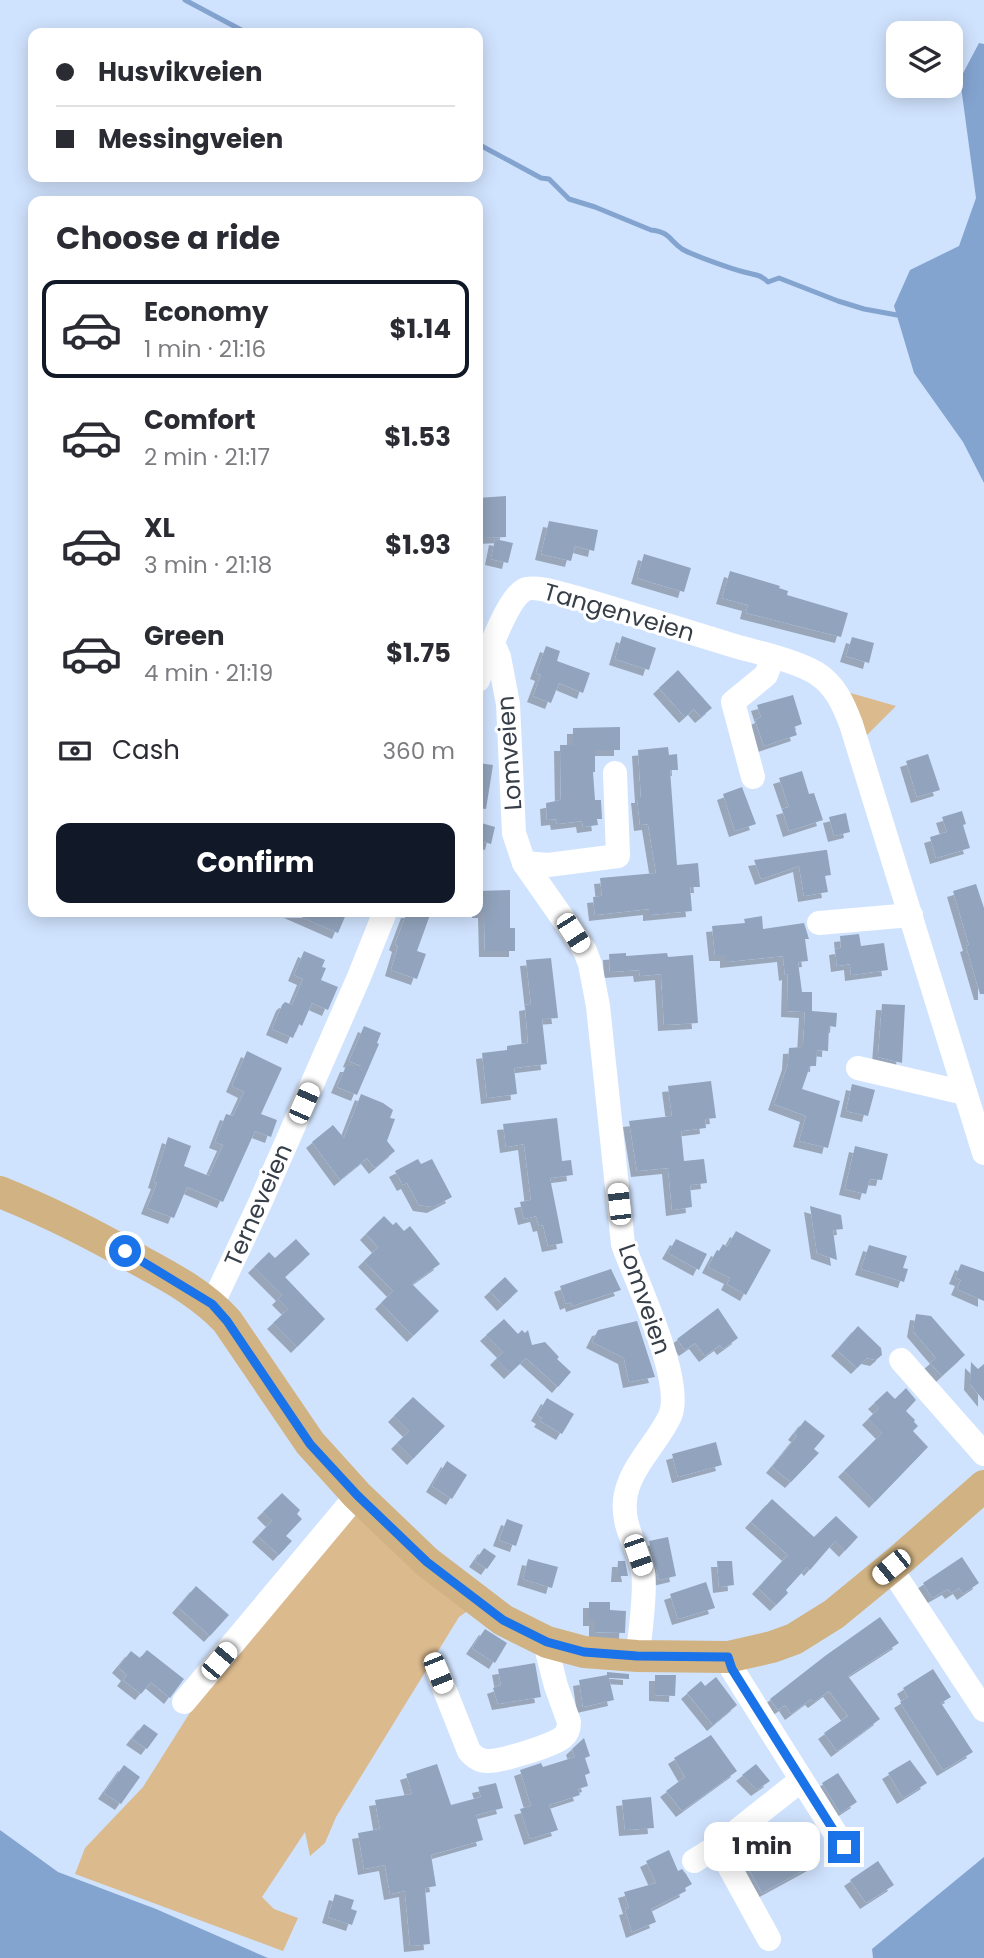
<!DOCTYPE html>
<html lang="en">
<head>
<meta charset="utf-8">
<style>
  body { margin:0; font-family:Poppins,sans-serif; background:#f7f7f7; color:#2b2b33; height:100vh; display:flex; flex-direction:column; font-size:26px; white-space:nowrap }
  * { box-sizing:border-box; margin:0 }
  p { font-size:23px; color:#7c7c81 }
  .icon { flex:none; width:38px; height:38px; fill:none; stroke:currentColor; stroke-width:2; stroke-linecap:round; stroke-linejoin:round }
  .map { position:relative; flex:1; overflow:hidden }
  .panel { position:absolute; left:28px; top:196px; width:455px; height:721px; display:flex; flex-direction:column; background:#fff; border-radius:14px; box-shadow:0 4px 18px #0003 }
  .panel>* { flex:none }
  .banner { position:absolute; left:28px; top:28px; width:455px; height:154px; border-radius:14px; box-shadow:0 4px 18px #0003; display:grid; align-content:center; height:154px; padding:0 28px; background:#fff }
  .controls { position:absolute; left:886px; top:21px; display:grid; gap:14px }
  .controls a { display:grid; place-items:center; width:77px; height:77px; border-radius:14px; background:#fff; box-shadow:0 4px 18px #0003; font-size:35px }
  .end { position:absolute; width:32px; height:32px; margin:-16px; border:9px solid #1a73e8; background:#fff; box-shadow:0 0 0 4px #fff }
  .from { border-radius:50% }
  .bubble { position:absolute; height:49px; border-radius:14px; background:#fff; box-shadow:0 4px 18px #0003; font-size:23px; font-weight:700; line-height:49px; text-align:center }
  .car { position:absolute; width:21px; height:42px; margin:-21px -10px; border-radius:9px; box-shadow:0 0 5px 2px #0007; background:linear-gradient(#fff 24%,#345 0 40%,#fff 0 76%,#345 0 86%,#fff 0) }
  .banner b { display:flex; align-items:center; gap:24px; height:66px; font-size:26px }
  .banner b+b { border-top:2px solid #e1e1e2 }
  .banner i { width:18px; height:18px; background:#2b2b33 }
  ul { padding:0; list-style:none }
  li { display:flex; align-items:center; gap:21px; height:98px; margin:0 14px 10px; padding:0 14px; border:4px solid transparent; border-radius:14px }
  li div { flex:1 }
  li b { display:block; font-size:26px }
  li em { font-style:normal; font-weight:700 }
  li.current { border-color:#111827 }
  li>.icon { width:63px; height:63px; stroke-width:1.5 }
  h2 { padding:0 28px; font-size:32px; line-height:84px }
  .pay { display:flex; align-items:center; gap:18px; height:77px; padding:0 28px; font-size:26px }
  .pay p { margin-inline-start:auto }
  .action { display:flex; gap:14px; margin-top:auto; padding:14px 28px }
  .action a { flex:1; height:80px; border-radius:14px; background:#111827; color:#fff; font-size:28px; font-weight:700; line-height:80px; text-align:center }
  .map>svg:first-child { display:block }
  .green { fill:#dbba8e }
  .water { fill:#84a4d0 }
  .lines { fill:none; stroke-linecap:round; stroke-linejoin:round }
  .stream { stroke:#84a4d0; stroke-width:5 }
  .building { fill:#92a4bd; filter:url(#shadow) }
  .minor { stroke:#fff; stroke-width:24 }
  .major { stroke:#d1b383; stroke-width:32 }
  .route { stroke:#1a73e8; stroke-width:9 }
  .labels { text-anchor:middle; dominant-baseline:central; stroke-width:6; stroke-linejoin:round; paint-order:stroke }
  .street-label { font-size:24px; fill:#363e48; stroke:#fff }
</style>
</head>
<body>
<div class="map">
<svg width="984" height="1958" viewBox="0 0 984 1958">
  <defs>
    <filter id="shadow"><feDropShadow dx="-6" dy="6" stdDeviation="0" flood-color="#0004"/></filter>
  </defs>
  <rect width="100%" height="100%" fill="#d0e3fe"/>
  <g class="green">
    <polygon points="847,692 896,706 865,737"/>
    <polygon points="352,1508 472,1608 459,1617 336,1817 325,1843 310,1856 305,1832 262,1897 274,1909 298,1918 283,1951 75,1874 85,1848 143,1787 203,1692"/>
  </g>
  <g class="water">
    <polygon points="979,43 984,44 984,483 963,442 914,373 894,306 910,270 959,246 976,198 960,79"/>
    <polygon points="0,1830 58,1872 156,1909 268,1958 0,1958"/>
    <polygon points="984,1857 984,1958 873,1958 872,1949"/>
  </g>
  <g class="lines">
    <g class="stream">
      <polyline points="185,0 247,33"/>
      <path d="M478,144L541,178L549,179L569,199L595,207L651,230C670,232 669,240 682,249C692,255 732,269 744,272C755,275 760,274 768,282L779,278L838,301L864,309L897,315"/>
    </g>
  </g>
  <g class="building">
    <polygon points="506,496 506,537 483,538 482,526 478,526 478,498"/>
    <polygon points="549,521 598,530 594,551 575,546 571,561 541,554"/>
    <polygon points="495,539 513,543 508,563 491,559"/>
    <polygon points="644,554 691,568 684,592 637,578"/>
    <polygon points="730,571 780,586 779,588 788,591 787,595 848,613 841,637 746,613 748,605 722,598"/>
    <polygon points="622,636 656,648 649,670 615,659"/>
    <polygon points="852,637 874,643 869,663 846,656"/>
    <polygon points="546,646 560,651 557,661 590,673 583,693 559,683 551,703 533,696 541,675 536,673"/>
    <polygon points="678,670 712,708 701,717 694,709 685,717 659,688"/>
    <polygon points="793,695 802,724 794,727 797,735 764,746 755,720 761,717 757,705"/>
    <polygon points="620,727 620,750 595,750 595,772 593,772 595,800 601,800 602,819 597,819 598,825 583,827 582,821 557,824 556,819 547,820 546,803 561,800 560,745 573,745 573,728"/>
    <polygon points="668,747 669,755 677,754 678,770 670,770 677,865 698,863 700,887 690,887 692,911 649,915 649,909 595,915 593,897 602,896 600,878 656,873 648,824 640,825 637,797 641,797 638,750"/>
    <polygon points="928,754 940,790 917,797 906,761"/>
    <polygon points="478,763 493,765 486,809 478,808"/>
    <polygon points="802,771 809,794 814,793 823,820 789,831 782,809 789,807 779,778"/>
    <polygon points="742,787 756,824 735,831 723,794"/>
    <polygon points="962,811 966,824 963,825 970,848 936,858 930,837 947,832 942,817"/>
    <polygon points="846,813 850,832 834,836 829,817"/>
    <polygon points="478,822 495,827 491,844 478,840"/>
    <polygon points="825,850 827,850 831,875 825,876 828,892 804,896 799,866 761,879 754,860"/>
    <polygon points="976,884 984,908 984,994 980,994 966,946 969,945 953,891"/>
    <polygon points="510,890 510,928 515,928 515,951 485,951 484,912 478,912 478,891"/>
    <polygon points="290,912 347,912 338,933"/>
    <polygon points="407,912 431,912 417,951 426,954 417,979 391,970 398,946 395,944"/>
    <polygon points="762,916 763,929 804,923 809,939 805,939 808,961 798,962 802,992 812,992 812,1011 837,1013 836,1027 829,1026 828,1051 817,1050 816,1066 810,1066 802,1089 840,1101 828,1148 799,1141 806,1116 774,1104 788,1064 789,1048 803,1047 805,1012 787,1011 788,974 785,975 783,956 726,962 726,955 715,955 712,926 745,923 744,919"/>
    <polygon points="859,934 861,946 884,943 888,970 851,975 850,964 837,966 835,949 841,948 840,936"/>
    <polygon points="304,951 325,960 322,967 326,968 321,980 338,987 328,1010 312,1003 302,1026 299,1024 293,1038 272,1029 282,1005 285,1002 292,1005 303,979 294,975"/>
    <polygon points="626,953 626,956 667,953 668,957 693,955 698,1023 664,1025 661,974 640,976 639,970 610,972 609,954"/>
    <polygon points="551,958 558,1018 542,1019 547,1064 514,1068 517,1094 487,1098 482,1053 507,1050 507,1046 528,1043 525,1005 531,1004 526,960"/>
    <polygon points="882,1004 905,1005 902,1063 878,1057"/>
    <polygon points="364,1026 381,1033 377,1043 379,1044 357,1095 337,1087 346,1066 361,1066 349,1061"/>
    <polygon points="247,1051 282,1068 261,1114 277,1120 271,1137 255,1131 223,1202 187,1187 174,1218 147,1208 157,1183 154,1182 168,1137 191,1146 184,1166 209,1176 223,1145 215,1142 226,1114 233,1116 244,1092 232,1086"/>
    <polygon points="711,1081 716,1118 705,1119 706,1128 681,1131 684,1161 704,1159 707,1183 690,1185 692,1207 672,1210 668,1168 637,1171 629,1121 672,1116 668,1086"/>
    <polygon points="852,1084 875,1090 868,1116 846,1111"/>
    <polygon points="361,1094 383,1103 393,1110 390,1118 395,1119 387,1141 395,1151 375,1168 367,1158 340,1180 312,1142 333,1125 344,1138"/>
    <polygon points="557,1118 562,1161 571,1160 573,1175 550,1178 563,1243 548,1246 543,1225 539,1226 536,1216 524,1219 520,1202 531,1200 524,1144 506,1147 503,1124"/>
    <polygon points="855,1146 888,1154 882,1180 870,1179 866,1194 845,1189"/>
    <polygon points="418,1159 421,1164 432,1159 452,1197 433,1207 419,1205 407,1183 403,1185 395,1171"/>
    <polygon points="810,1206 841,1215 843,1229 833,1230 837,1260 817,1253"/>
    <polygon points="384,1216 393,1225 396,1222 404,1231 410,1226 440,1264 412,1284 439,1311 413,1336 381,1303 393,1291 364,1261 378,1247 366,1234"/>
    <polygon points="736,1231 771,1250 746,1295 727,1284 730,1278 708,1267 717,1250 719,1251 723,1244 727,1247"/>
    <polygon points="296,1239 310,1254 285,1277 325,1319 297,1347 273,1323 288,1309 278,1299 282,1295 254,1267 269,1252 275,1258"/>
    <polygon points="676,1239 707,1254 699,1270 668,1253"/>
    <polygon points="869,1245 907,1256 903,1268 908,1269 904,1282 861,1269"/>
    <polygon points="961,1264 984,1272 984,1301 957,1289 961,1280 955,1278"/>
    <polygon points="611,1269 621,1290 572,1306 571,1302 566,1304 560,1286"/>
    <polygon points="505,1277 518,1291 503,1305 490,1291"/>
    <polygon points="718,1308 738,1338 723,1349 720,1345 705,1356 695,1343 685,1350 677,1339"/>
    <polygon points="916,1314 931,1316 965,1355 942,1376 930,1363 936,1358 913,1331"/>
    <polygon points="504,1319 518,1334 522,1330 525,1333 528,1330 532,1345 545,1342 559,1357 557,1359 571,1372 558,1387 526,1358 510,1373 496,1359 503,1352 486,1335"/>
    <polygon points="637,1321 655,1377 629,1382 624,1358 592,1342 598,1330"/>
    <polygon points="858,1326 881,1348 882,1355 876,1360 867,1358 857,1368 837,1350"/>
    <polygon points="971,1362 978,1369 984,1364 984,1401 970,1384"/>
    <polygon points="906,1388 916,1400 906,1411 915,1420 914,1422 918,1426 913,1431 928,1447 875,1502 844,1471 882,1433 868,1419 879,1408 874,1403 887,1391 895,1399"/>
    <polygon points="413,1397 445,1426 413,1459 397,1443 409,1431 394,1416"/>
    <polygon points="547,1398 574,1414 562,1434 540,1421 542,1418 537,1415"/>
    <polygon points="805,1420 825,1436 814,1449 819,1453 791,1482 772,1467 797,1436 794,1434"/>
    <polygon points="716,1442 722,1465 678,1477 672,1454"/>
    <polygon points="447,1461 467,1475 452,1499 432,1486"/>
    <polygon points="282,1493 300,1510 297,1514 302,1519 286,1536 292,1541 279,1555 258,1536 272,1521 263,1512"/>
    <polygon points="772,1499 814,1537 836,1516 858,1537 845,1551 835,1541 810,1570 807,1567 786,1590 788,1593 776,1605 758,1588 788,1555 751,1522"/>
    <polygon points="507,1519 523,1525 516,1546 499,1540"/>
    <polygon points="668,1537 676,1576 659,1580 649,1541"/>
    <polygon points="484,1548 496,1556 487,1569 475,1561"/>
    <polygon points="962,1557 979,1583 963,1594 959,1588 951,1593 948,1589 932,1598 923,1583"/>
    <polygon points="528,1559 558,1567 552,1588 523,1579"/>
    <polygon points="618,1561 625,1561 628,1576 617,1576"/>
    <polygon points="717,1561 732,1561 734,1585 719,1587"/>
    <polygon points="706,1582 715,1608 678,1619 670,1594"/>
    <polygon points="196,1586 229,1615 210,1636 178,1607"/>
    <polygon points="589,1602 610,1602 610,1610 626,1611 625,1633 595,1632 595,1620 589,1620"/>
    <polygon points="880,1617 899,1643 848,1676 880,1719 837,1751 824,1733 848,1716 829,1691 814,1702 811,1699 791,1714 785,1705 778,1710 770,1699 825,1656"/>
    <polygon points="485,1629 507,1643 495,1663 472,1648"/>
    <polygon points="147,1650 184,1679 170,1698 151,1682 141,1694 123,1680 127,1675 118,1667 131,1651 140,1658"/>
    <polygon points="535,1663 541,1697 498,1704 493,1688 501,1685 498,1669"/>
    <polygon points="933,1669 951,1697 941,1703 973,1752 943,1770 900,1702 908,1697 903,1688"/>
    <polygon points="607,1672 629,1674 629,1679 609,1678 614,1700 583,1707 579,1680 607,1675"/>
    <polygon points="655,1675 676,1675 675,1696 655,1695"/>
    <polygon points="716,1677 737,1705 713,1725 687,1693 701,1681 705,1686"/>
    <polygon points="144,1724 158,1734 147,1749 132,1739"/>
    <polygon points="711,1735 737,1771 682,1811 666,1791 685,1777 674,1758"/>
    <polygon points="584,1738 590,1756 585,1758 590,1773 585,1775 588,1786 578,1789 580,1795 549,1805 558,1830 530,1839 520,1809 531,1806 520,1770 541,1763 543,1767 575,1757 572,1749"/>
    <polygon points="910,1760 927,1783 903,1798 888,1773"/>
    <polygon points="437,1764 451,1805 481,1797 478,1787 496,1783 503,1808 476,1815 483,1840 431,1855 436,1886 425,1888 430,1944 410,1946 405,1891 390,1894 385,1865 364,1869 358,1833 380,1829 375,1800 412,1794 406,1774"/>
    <polygon points="756,1764 770,1781 757,1790 742,1775"/>
    <polygon points="124,1765 140,1777 121,1804 104,1793"/>
    <polygon points="838,1773 857,1802 840,1813 822,1783"/>
    <polygon points="651,1797 654,1828 625,1830 622,1800"/>
    <polygon points="772,1822 789,1846 801,1839 815,1864 762,1893 746,1864 751,1861 743,1845"/>
    <polygon points="669,1850 678,1871 682,1869 686,1874 692,1884 685,1888 686,1891 651,1909 656,1922 632,1932 625,1909 629,1908 624,1892 656,1883 646,1861"/>
    <polygon points="878,1861 894,1885 866,1903 850,1880"/>
    <polygon points="335,1894 354,1900 351,1909 357,1911 352,1925 328,1917"/>
  </g>
  <g class="lines">
    <g class="minor">
      <path d="M493,643L499,657L508,704L514,833L524,863L573,933L585,951L590,964L598,1006L623,1244C636,1282 685,1381 670,1416C657,1444 628,1469 625,1500C622,1528 638,1546 643,1572C646,1588 640,1639 637,1656"/>
      <path d="M478,680C486,660 506,600 524,590C534,584 568,596 581,599C632,614 683,630 735,646C759,653 794,660 816,673C835,685 843,703 851,724L984,1153"/>
      <polyline points="753,777 733,702 766,675 773,657"/>
      <polyline points="524,863 548,865 618,856 615,773"/>
      <polyline points="819,923 911,915"/>
      <polyline points="858,1068 965,1093"/>
      <polyline points="212,1305 260,1203 359,977 385,912"/>
      <polyline points="901,1360 984,1454"/>
      <polyline points="890,1567 984,1710"/>
      <polyline points="728,1657 732,1669 844,1847"/>
      <path d="M438,1673L469,1751C474,1757 479,1761 487,1761C499,1762 555,1745 563,1737C568,1733 569,1728 569,1722L556,1686L546,1647L547,1642"/>
      <polyline points="184,1702 357,1495"/>
      <polyline points="694,1861 718,1846"/>
      <polyline points="769,1939 718,1846 801,1780"/>
    </g>
    <path class="major" d="M0,1192C50,1212 97,1236 144,1263C174,1279 204,1296 227,1321L310,1443L357,1495L427,1562L503,1620L547,1642L584,1652L637,1656L728,1657L772,1647L794,1639L834,1614L901,1559L984,1486"/>
  </g>
  <g class="lines">
    <polyline class="route" points="125,1251 212,1304 227,1321 310,1444 357,1495 427,1562 503,1620 547,1642 584,1652 637,1656 728,1657 732,1669 844,1847"/>
  </g>
  <g class="labels">
    <g class="street-label">
      <text transform="translate(619 612) rotate(16)">Tangenveien</text>
      <text transform="translate(509 753) rotate(-94)">Lomveien</text>
      <text transform="translate(258 1205) rotate(-66)">Terneveien</text>
      <text transform="translate(645 1299) rotate(71)">Lomveien</text>
    </g>
  </g>
</svg>
<div class="controls">
<a><svg class="icon" aria-label="layers" viewBox="0 0 24 24"><path d="M12 4l9 5-9 5-9-5zM3 14l9 5 9-5"/></svg></a>
</div>
<i class="end from" style="left:125px;top:1251px"></i>
<i class="end" style="left:844px;top:1847px"></i>
<div class="bubble" style="left:704px;top:1822px;width:116px">1 min</div>
<i class="car" style="left:573px;top:933px;rotate:147deg"></i>
<i class="car" style="left:304px;top:1103px;rotate:24deg"></i>
<i class="car" style="left:619px;top:1204px;rotate:354deg"></i>
<i class="car" style="left:638px;top:1555px;rotate:161deg"></i>
<i class="car" style="left:891px;top:1567px;rotate:231deg"></i>
<i class="car" style="left:219px;top:1661px;rotate:40deg"></i>
<i class="car" style="left:438px;top:1673px;rotate:158deg"></i>
<div class="banner">
<b><i class="from"></i>Husvikveien</b>
<b><i></i>Messingveien</b>
</div>
<section class="panel">
<h2>Choose a ride</h2>
<ul>
<li class="current"><svg class="icon" aria-label="car" viewBox="0 0 24 24"><path d="M5 17H2v-5l4-1 3-4h7l3 4 3 1v5h-3M9 17h6M6 11h13"/><circle cx="7" cy="17" r="2"/><circle cx="17" cy="17" r="2"/></svg><div><b>Economy</b><p>1 min · 21:16</p></div><em>$1.14</em></li>
<li><svg class="icon" aria-label="car" viewBox="0 0 24 24"><path d="M5 17H2v-5l4-1 3-4h7l3 4 3 1v5h-3M9 17h6M6 11h13"/><circle cx="7" cy="17" r="2"/><circle cx="17" cy="17" r="2"/></svg><div><b>Comfort</b><p>2 min · 21:17</p></div><em>$1.53</em></li>
<li><svg class="icon" aria-label="car" viewBox="0 0 24 24"><path d="M5 17H2v-5l4-1 3-4h7l3 4 3 1v5h-3M9 17h6M6 11h13"/><circle cx="7" cy="17" r="2"/><circle cx="17" cy="17" r="2"/></svg><div><b>XL</b><p>3 min · 21:18</p></div><em>$1.93</em></li>
<li><svg class="icon" aria-label="car" viewBox="0 0 24 24"><path d="M5 17H2v-5l4-1 3-4h7l3 4 3 1v5h-3M9 17h6M6 11h13"/><circle cx="7" cy="17" r="2"/><circle cx="17" cy="17" r="2"/></svg><div><b>Green</b><p>4 min · 21:19</p></div><em>$1.75</em></li>
</ul>
<div class="pay"><svg class="icon" aria-label="cash" viewBox="0 0 24 24"><path d="M3 7h18v10H3z"/><circle cx="12" cy="12" r="2"/></svg>Cash<p>360 m</p></div>
<div class="action"><a>Confirm</a></div>
</section>
</div>
</body>
</html>
